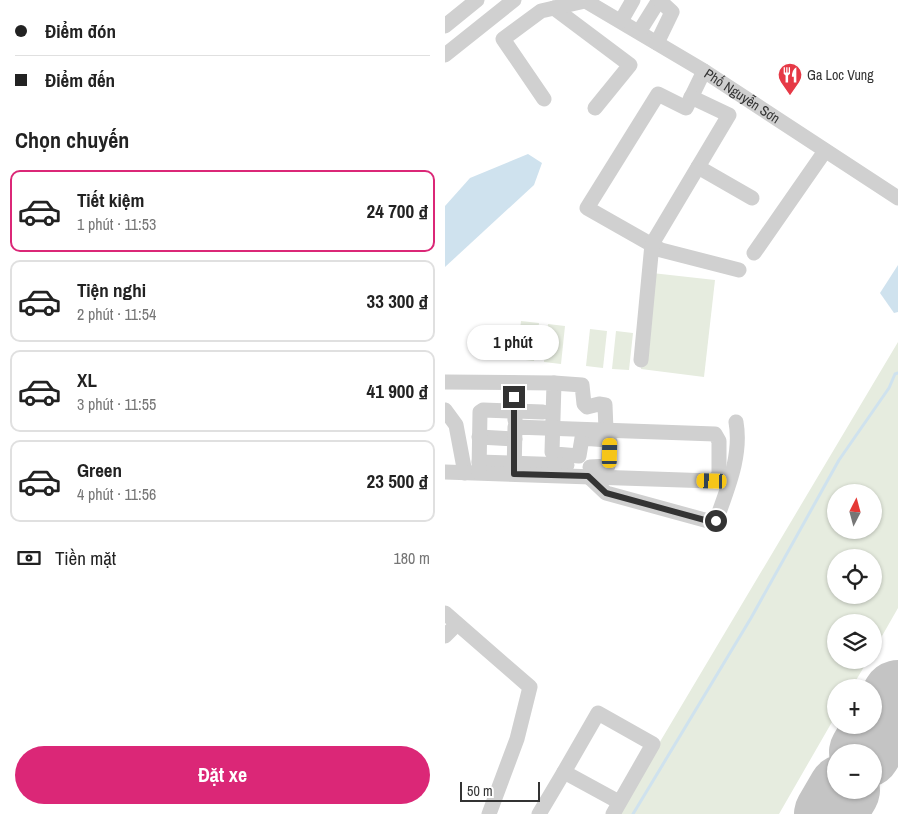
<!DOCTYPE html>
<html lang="vi">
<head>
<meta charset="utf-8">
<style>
  body { margin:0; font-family:"Archivo Narrow",sans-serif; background:#f2f2f2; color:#222; height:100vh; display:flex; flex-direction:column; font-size:19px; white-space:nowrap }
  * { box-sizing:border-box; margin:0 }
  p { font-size:16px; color:#767676 }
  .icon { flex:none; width:28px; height:28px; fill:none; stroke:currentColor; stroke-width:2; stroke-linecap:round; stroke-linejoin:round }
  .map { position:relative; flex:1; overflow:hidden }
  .panel { display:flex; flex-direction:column; background:#fff; width:445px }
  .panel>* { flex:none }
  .top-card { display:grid; align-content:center; height:110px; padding:0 15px; background:#fff }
  .needle { width:32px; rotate:6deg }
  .controls { position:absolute; left:382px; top:484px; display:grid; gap:10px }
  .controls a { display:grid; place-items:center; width:55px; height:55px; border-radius:50%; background:#fff; box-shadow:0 1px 4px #0004; font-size:25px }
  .scale { position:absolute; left:15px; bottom:12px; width:80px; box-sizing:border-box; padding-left:5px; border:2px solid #333; border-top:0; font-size:14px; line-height:18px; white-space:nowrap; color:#333; -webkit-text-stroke:4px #fff; paint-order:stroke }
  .end { position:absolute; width:22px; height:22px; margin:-11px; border:6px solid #333; background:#fff; box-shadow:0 0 0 2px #fff }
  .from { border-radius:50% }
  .bubble { position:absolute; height:35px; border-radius:18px; background:#fff; box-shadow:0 1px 4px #0004; font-size:16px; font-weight:700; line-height:35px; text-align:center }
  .car { position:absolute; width:15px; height:30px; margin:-15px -8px; border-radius:6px; box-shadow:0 0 4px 1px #0007; background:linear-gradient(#f5c518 24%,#345 0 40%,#f5c518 0 76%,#345 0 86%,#f5c518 0) }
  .top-card b { display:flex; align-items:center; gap:18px; height:48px; font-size:19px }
  .top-card b+b { border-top:1px solid #e0e0e0 }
  .top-card i { width:12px; height:12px; background:#222 }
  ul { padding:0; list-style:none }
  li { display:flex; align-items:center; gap:15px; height:82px; margin:0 10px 8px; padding:0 5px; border:2px solid #e0e0e0; border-radius:10px }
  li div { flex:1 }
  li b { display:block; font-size:19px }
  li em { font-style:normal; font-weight:700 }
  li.selected { border-color:#db2777 }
  li>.icon { width:45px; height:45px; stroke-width:1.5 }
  h2 { padding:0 15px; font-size:22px; line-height:60px }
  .pay { display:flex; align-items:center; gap:12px; height:55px; padding:0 15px; font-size:19px }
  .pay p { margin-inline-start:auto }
  .primary-button { display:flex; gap:10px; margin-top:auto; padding:10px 15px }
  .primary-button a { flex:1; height:58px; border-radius:30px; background:#db2777; color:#fff; font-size:20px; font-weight:700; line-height:58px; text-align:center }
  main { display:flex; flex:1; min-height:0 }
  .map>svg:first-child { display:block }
  .green { fill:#e6ecdf; fill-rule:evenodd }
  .water { fill:#cfe2ee }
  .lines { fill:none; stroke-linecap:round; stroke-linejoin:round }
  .stream { stroke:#cfe2ee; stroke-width:3 }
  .runway { stroke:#c4c4c4; stroke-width:72 }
  .minor { stroke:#d0d0d0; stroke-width:15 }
  .route { stroke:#333; stroke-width:6 }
  .labels { text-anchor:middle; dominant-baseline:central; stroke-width:5; stroke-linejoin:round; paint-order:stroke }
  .poi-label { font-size:14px; fill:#333; stroke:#fff; text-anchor:start }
  .street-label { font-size:14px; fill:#333; stroke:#fff }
</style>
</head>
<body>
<main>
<section class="panel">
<div class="top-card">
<b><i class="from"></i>Điểm đón</b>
<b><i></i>Điểm đến</b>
</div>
<h2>Chọn chuyến</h2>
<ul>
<li class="selected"><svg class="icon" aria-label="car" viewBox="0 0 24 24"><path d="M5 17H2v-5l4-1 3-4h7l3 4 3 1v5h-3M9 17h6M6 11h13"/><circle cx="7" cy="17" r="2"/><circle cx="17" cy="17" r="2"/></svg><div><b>Tiết kiệm</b><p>1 phút · 11:53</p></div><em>24 700 ₫</em></li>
<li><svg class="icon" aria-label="car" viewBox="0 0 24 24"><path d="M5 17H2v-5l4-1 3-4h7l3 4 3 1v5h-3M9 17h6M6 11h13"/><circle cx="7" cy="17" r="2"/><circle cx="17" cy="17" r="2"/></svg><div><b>Tiện nghi</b><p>2 phút · 11:54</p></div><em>33 300 ₫</em></li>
<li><svg class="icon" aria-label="car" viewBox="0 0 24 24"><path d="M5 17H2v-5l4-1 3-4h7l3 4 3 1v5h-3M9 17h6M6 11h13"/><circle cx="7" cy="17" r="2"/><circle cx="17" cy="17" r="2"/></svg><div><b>XL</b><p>3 phút · 11:55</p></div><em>41 900 ₫</em></li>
<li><svg class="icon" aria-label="car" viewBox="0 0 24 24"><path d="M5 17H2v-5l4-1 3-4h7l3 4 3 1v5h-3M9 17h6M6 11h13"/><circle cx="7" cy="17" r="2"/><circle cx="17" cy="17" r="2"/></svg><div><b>Green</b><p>4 phút · 11:56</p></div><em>23 500 ₫</em></li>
</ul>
<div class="pay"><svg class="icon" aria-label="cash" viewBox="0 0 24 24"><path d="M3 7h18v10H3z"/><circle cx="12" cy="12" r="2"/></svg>Tiền mặt<p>180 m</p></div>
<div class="primary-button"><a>Đặt xe</a></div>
</section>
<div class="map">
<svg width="453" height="814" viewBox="0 0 453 814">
  <rect width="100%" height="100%" fill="#fff"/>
  <g class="green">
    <polygon points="207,273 270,280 259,377 196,369"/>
    <polygon points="76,321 94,323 89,361 72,359"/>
    <polygon points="103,324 120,326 116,364 99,362"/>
    <polygon points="145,329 162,331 158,368 141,366"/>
    <polygon points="171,331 188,333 184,370 167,369"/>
    <path d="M453,342V608L429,650V622H391V660H423L407,687L391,688V715L334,814H172ZM391,492H429V530H391ZM391,558H429V595H391Z"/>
  </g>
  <g class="water">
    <polygon points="83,154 97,163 89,185 0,267 0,206 25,178"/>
    <polygon points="453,265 453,312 449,313 435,293"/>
  </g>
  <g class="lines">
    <polyline class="stream" points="188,814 306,618 394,460 444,388 450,374 453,373"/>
    <g class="runway">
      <polyline points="420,752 453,696"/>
      <polyline points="385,814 399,790"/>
    </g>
    <g class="minor">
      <path id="s1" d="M139,0L259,71L453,198"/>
      <polyline points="109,8 185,65 150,108"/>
      <polyline points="176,21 188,0"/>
      <polyline points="0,26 32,0"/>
      <polyline points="194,32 214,0"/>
      <polyline points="212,43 227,12 214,0"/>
      <polyline points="0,55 69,0"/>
      <polyline points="259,71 241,108 213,94 142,208 216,250 294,270"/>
      <polyline points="99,99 58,39 96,11 140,1"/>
      <polyline points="253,167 307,198"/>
      <polyline points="309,253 380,151"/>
      <polyline points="196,360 207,244 284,115 246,97"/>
      <polyline points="0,382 109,383 107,452 110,454 134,456 137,438 162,440 165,442 163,466 145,467"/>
      <polyline points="69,383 70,420"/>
      <polyline points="109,383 137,385 139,404 142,407 154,404 160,405 161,430"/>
      <polyline points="0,410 11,425 20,473"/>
      <polyline points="34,437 70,439"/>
      <polyline points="34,462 122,465"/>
      <polyline points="0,472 267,481 274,476 274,441 270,434 70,427 69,474"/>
      <polyline points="34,472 35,412 38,410 98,412"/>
      <path d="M143,476L161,493L267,522L271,521C282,489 297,456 291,422"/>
      <polyline points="0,613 85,687 72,739 44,814"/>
      <polyline points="0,636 12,624"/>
      <polyline points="94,814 119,772"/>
      <polyline points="168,814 208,744 153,713 119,772 174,802"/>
    </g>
  </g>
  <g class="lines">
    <polyline class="route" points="69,397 69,474 143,476 161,493 267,522 271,521"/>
  </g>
  <defs>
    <symbol id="restaurant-pin" viewBox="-11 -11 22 30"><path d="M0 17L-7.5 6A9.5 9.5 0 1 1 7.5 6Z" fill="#e63946" stroke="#fff"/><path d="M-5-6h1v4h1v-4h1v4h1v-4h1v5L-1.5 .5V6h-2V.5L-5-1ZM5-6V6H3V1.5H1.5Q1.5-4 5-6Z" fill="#fff"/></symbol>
  </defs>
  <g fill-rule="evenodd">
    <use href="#restaurant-pin" x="331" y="61" width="28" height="38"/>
  </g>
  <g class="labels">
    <g class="poi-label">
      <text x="362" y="75">Ga Loc Vung</text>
    </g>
    <g class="street-label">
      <text stroke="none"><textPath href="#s1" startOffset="185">Phố Nguyễn Sơn</textPath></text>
    </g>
  </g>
</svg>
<div class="controls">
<a><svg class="needle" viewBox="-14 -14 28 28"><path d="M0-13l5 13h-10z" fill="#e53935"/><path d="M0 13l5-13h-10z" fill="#767676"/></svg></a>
<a><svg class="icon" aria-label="locate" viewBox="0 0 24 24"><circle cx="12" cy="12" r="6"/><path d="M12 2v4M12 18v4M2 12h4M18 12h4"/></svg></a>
<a><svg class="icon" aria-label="layers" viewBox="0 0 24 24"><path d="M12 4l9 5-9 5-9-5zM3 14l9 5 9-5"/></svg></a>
<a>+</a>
<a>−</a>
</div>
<div class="scale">50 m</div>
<i class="end from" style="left:271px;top:521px"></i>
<i class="end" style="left:69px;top:397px"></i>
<div class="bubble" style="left:22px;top:325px;width:92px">1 phút</div>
<i class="car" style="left:165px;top:453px;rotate:1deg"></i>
<i class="car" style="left:267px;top:481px;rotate:272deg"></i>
</div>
</main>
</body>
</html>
